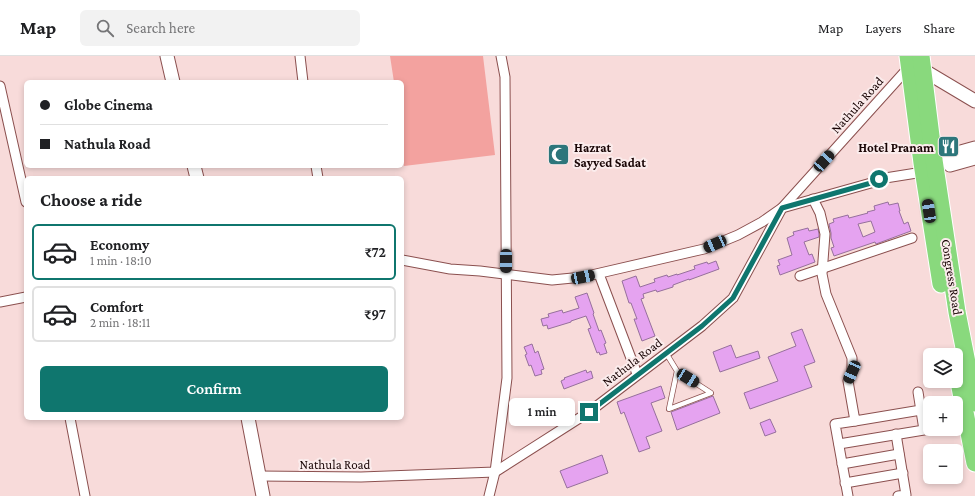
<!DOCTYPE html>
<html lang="en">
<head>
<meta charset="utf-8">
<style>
  body { margin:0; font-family:"Crimson Pro",serif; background:#f2f2f2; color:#202124; height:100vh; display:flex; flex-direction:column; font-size:15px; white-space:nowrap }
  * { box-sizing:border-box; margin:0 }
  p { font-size:13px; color:#757577 }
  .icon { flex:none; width:22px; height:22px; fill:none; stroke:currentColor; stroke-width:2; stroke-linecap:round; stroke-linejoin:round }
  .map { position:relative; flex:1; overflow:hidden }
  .details { position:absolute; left:24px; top:120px; width:380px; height:244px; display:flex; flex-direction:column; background:#fff; border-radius:6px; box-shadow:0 2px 6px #0003 }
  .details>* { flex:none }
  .guide { position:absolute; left:24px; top:24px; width:380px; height:88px; border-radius:6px; box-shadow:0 2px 6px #0003; display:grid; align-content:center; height:88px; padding:0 16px; background:#fff }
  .controls { position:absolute; left:923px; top:292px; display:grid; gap:8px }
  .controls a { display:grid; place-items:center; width:40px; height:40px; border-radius:6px; background:#fff; box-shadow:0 2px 6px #0003; font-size:20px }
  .end { position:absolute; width:18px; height:18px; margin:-9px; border:5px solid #0f766e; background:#fff; box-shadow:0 0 0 2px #fff }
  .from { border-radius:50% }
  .bubble { position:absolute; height:28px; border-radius:6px; background:#fff; box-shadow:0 2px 6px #0003; font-size:13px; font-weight:600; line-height:28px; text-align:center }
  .car { position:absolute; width:12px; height:24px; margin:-12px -6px; border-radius:5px; box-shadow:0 0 3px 1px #0007; background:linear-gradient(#222 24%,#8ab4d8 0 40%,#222 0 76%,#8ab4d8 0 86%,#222 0) }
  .guide b { display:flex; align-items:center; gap:14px; height:38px; font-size:15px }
  .guide b+b { border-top:1px solid #e0e0e0 }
  .guide i { width:10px; height:10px; background:#202124 }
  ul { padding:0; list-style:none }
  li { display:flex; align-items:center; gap:12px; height:56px; margin:0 8px 6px; padding:0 8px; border:2px solid #e0e0e0; border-radius:6px }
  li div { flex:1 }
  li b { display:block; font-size:15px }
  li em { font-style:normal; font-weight:600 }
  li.current { border-color:#0f766e }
  li>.icon { width:36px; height:36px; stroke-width:1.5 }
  h2 { padding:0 16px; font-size:18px; line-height:48px }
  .button { display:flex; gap:8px; margin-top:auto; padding:8px 16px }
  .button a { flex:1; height:46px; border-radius:6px; background:#0f766e; color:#fff; font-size:16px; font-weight:600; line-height:46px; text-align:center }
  header { display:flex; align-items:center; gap:24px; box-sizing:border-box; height:56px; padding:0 20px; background:#fff; border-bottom:1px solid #e0e0e0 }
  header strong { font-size:19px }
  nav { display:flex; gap:22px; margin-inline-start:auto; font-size:14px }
  .search { width:280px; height:36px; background:#f2f2f2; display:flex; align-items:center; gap:10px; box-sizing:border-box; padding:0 14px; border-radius:6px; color:#757577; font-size:15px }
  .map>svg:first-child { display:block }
  .green { fill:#f3a29f }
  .building { fill:#e5a3f0; stroke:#96709c; fill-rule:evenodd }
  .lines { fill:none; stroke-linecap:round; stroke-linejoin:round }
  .lane-casing { stroke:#8b504f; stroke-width:6 }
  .street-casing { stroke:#8b504f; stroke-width:11 }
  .secondary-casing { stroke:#8b504f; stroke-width:15 }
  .highway-casing { stroke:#fff; stroke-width:19 }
  .lane { stroke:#fff; stroke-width:4.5 }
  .street { stroke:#fff; stroke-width:9 }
  .secondary { stroke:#fff; stroke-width:13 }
  .highway { stroke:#89d97d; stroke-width:17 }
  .route { stroke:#0f766e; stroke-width:5 }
  .labels { text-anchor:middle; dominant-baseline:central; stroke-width:4; stroke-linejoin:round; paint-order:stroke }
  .street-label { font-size:13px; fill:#190505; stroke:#fbecec }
  .poi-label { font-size:13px; font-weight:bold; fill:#190505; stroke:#fbecec; text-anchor:start }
</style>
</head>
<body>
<header>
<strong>Map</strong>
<div class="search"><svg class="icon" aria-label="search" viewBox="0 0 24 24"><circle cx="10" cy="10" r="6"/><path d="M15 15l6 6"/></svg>Search here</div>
<nav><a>Map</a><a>Layers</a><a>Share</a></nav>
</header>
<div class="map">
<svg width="975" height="440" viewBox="0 0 975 440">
  <rect width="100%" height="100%" fill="#f8dbda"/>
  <polygon class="green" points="390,0 483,0 495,99 404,110 402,96 402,26 394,26"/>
  <g class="building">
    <path d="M888,146L889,149L898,147L900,155H899L904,168L908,166L911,175L876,188L875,186L834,200L831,192L834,191L831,182V177L829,168L834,166L833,163L848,159L849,162L868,157L867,156L875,154L874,150ZM871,165L875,176L863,181L858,168Z"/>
    <polygon points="808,172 809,175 818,173 819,178 819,181 804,186 809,199 812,198 815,206 780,219 777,210 780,209 778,204 792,199 787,182 794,179 793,176"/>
    <polygon points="716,205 719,213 689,224 689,223 673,229 673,231 657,236 656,234 643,238 644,242 641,243 655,280 642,285 634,263 637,263 631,247 629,247 622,225 636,220 640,231 655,226 654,223 667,219 668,221 677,218 677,219 695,213 694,210 707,206 708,208"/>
    <polygon points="587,237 594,257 593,258 599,275 601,274 606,287 604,288 607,297 600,299 599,296 597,297 588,273 591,272 586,260 571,265 571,266 548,273 547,269 543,270 541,263 549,261 548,258 562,254 563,257 579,252 575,241"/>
    <polygon points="802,273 815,306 804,310 812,331 750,353 744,337 778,325 768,301 796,290 791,277"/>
    <polygon points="532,288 535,297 538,295 544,313 541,314 542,318 535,320 531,309 529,310 525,299 527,298 524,291"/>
    <polygon points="731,289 736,302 758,295 760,302 720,316 713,296"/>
    <polygon points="586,314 587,317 591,315 593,322 564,333 561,325 565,323 564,322"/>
    <polygon points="661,330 665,342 651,347 662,375 646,381 650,392 639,396 624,356 621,358 617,346"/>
    <polygon points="713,340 720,357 677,374 671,356"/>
    <polygon points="770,363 776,376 765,380 760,367"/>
    <polygon points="602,399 608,417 567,432 560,415"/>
  </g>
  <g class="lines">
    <defs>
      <polyline id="lane" points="666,297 677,315 669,353 711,337 677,315"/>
      <g id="street">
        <polyline points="300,0 303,26"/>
        <polyline points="0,30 26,146"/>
        <polyline points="316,110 318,122"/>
        <polyline points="813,143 820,157 825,178 822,218 826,238 852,302 852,316 848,325 855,365 921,354"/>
        <polyline points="402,204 450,213 480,215 552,224 583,221 704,193 738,179 762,166 782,152 871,127 879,123 923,116"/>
        <polyline points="599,218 637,318"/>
        <polyline points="800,220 912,182"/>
        <polyline points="0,246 26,241"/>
        <polyline points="70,362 85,440"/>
        <polyline points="896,378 906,439 898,440"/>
        <polyline points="839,388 924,374 918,336"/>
        <polyline points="842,408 899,398"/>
        <polyline points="259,420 361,421 495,416 589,356 702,270 733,242 782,152 909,11"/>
        <polyline points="845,427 903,417"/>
        <polyline points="489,440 495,416 507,322 505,21 501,0"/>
        <polyline points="848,440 835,368 855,365"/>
      </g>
      <g id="secondary">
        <polyline points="167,0 173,26"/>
        <polyline points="918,11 975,45"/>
        <polyline points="925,106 975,92"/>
        <polyline points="950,109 975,102"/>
        <polyline points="194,110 197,122"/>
        <polyline points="248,362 263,440"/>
      </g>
      <g id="highway">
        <polyline points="908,0 922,107 941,228"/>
        <polyline points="921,0 934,104 957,256 975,347"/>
        <polyline points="960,331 975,407"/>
      </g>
    </defs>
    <use href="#lane" class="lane-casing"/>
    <use href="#street" class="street-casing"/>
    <use href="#secondary" class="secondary-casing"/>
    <use href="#highway" class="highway-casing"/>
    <use href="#lane" class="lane"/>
    <use href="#street" class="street"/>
    <use href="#secondary" class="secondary"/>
    <use href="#highway" class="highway"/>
  </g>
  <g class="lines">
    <polyline class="route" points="589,356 702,270 733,242 782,152 871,127 879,123"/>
  </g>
  <defs>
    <symbol id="restaurant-square" viewBox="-11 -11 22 22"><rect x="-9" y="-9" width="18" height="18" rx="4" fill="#2d767b" stroke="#fbecec"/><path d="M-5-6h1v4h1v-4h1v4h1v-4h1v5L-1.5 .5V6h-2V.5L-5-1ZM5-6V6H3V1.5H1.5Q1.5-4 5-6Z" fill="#fff"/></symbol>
    <symbol id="mosque-square" viewBox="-11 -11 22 22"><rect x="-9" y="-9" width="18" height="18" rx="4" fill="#2d767b" stroke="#fbecec"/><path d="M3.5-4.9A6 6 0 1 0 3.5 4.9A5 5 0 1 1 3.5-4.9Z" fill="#fff"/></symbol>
  </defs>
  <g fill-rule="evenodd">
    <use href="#restaurant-square" x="936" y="78" width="25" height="25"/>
    <use href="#mosque-square" x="546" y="86" width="25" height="25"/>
  </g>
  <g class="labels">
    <g class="street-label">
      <text transform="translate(857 49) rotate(-48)">Nathula Road</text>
      <text transform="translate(952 221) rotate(81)">Congress Road</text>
      <text transform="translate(632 306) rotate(-37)">Nathula Road</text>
      <text x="335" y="408">Nathula Road</text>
    </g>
    <g class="poi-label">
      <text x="574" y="91">Hazrat<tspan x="574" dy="15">Sayyed Sadat</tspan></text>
      <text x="934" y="91" text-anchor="end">Hotel Pranam</text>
    </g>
  </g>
</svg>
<div class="controls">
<a><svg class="icon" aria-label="layers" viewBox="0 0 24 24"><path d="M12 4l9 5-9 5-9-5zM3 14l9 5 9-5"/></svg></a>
<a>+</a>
<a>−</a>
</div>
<i class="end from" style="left:879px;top:123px"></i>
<i class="end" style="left:589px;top:356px"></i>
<div class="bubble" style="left:509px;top:342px;width:66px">1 min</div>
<i class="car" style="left:824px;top:105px;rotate:42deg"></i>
<i class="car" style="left:929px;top:155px;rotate:351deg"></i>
<i class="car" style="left:715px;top:188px;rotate:246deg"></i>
<i class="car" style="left:506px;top:205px;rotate:180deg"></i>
<i class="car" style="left:583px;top:221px;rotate:78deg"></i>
<i class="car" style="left:852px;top:316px;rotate:204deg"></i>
<i class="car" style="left:688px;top:322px;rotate:122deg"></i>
<div class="guide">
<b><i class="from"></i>Globe Cinema</b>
<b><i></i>Nathula Road</b>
</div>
<section class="details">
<h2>Choose a ride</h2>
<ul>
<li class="current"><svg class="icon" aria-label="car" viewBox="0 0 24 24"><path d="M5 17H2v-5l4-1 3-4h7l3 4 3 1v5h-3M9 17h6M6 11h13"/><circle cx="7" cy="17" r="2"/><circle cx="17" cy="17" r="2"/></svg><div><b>Economy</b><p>1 min · 18:10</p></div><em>₹72</em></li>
<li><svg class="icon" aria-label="car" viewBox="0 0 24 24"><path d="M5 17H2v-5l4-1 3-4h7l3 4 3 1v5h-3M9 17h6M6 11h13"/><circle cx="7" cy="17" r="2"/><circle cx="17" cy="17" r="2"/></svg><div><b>Comfort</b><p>2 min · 18:11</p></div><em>₹97</em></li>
</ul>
<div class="button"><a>Confirm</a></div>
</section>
</div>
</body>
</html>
